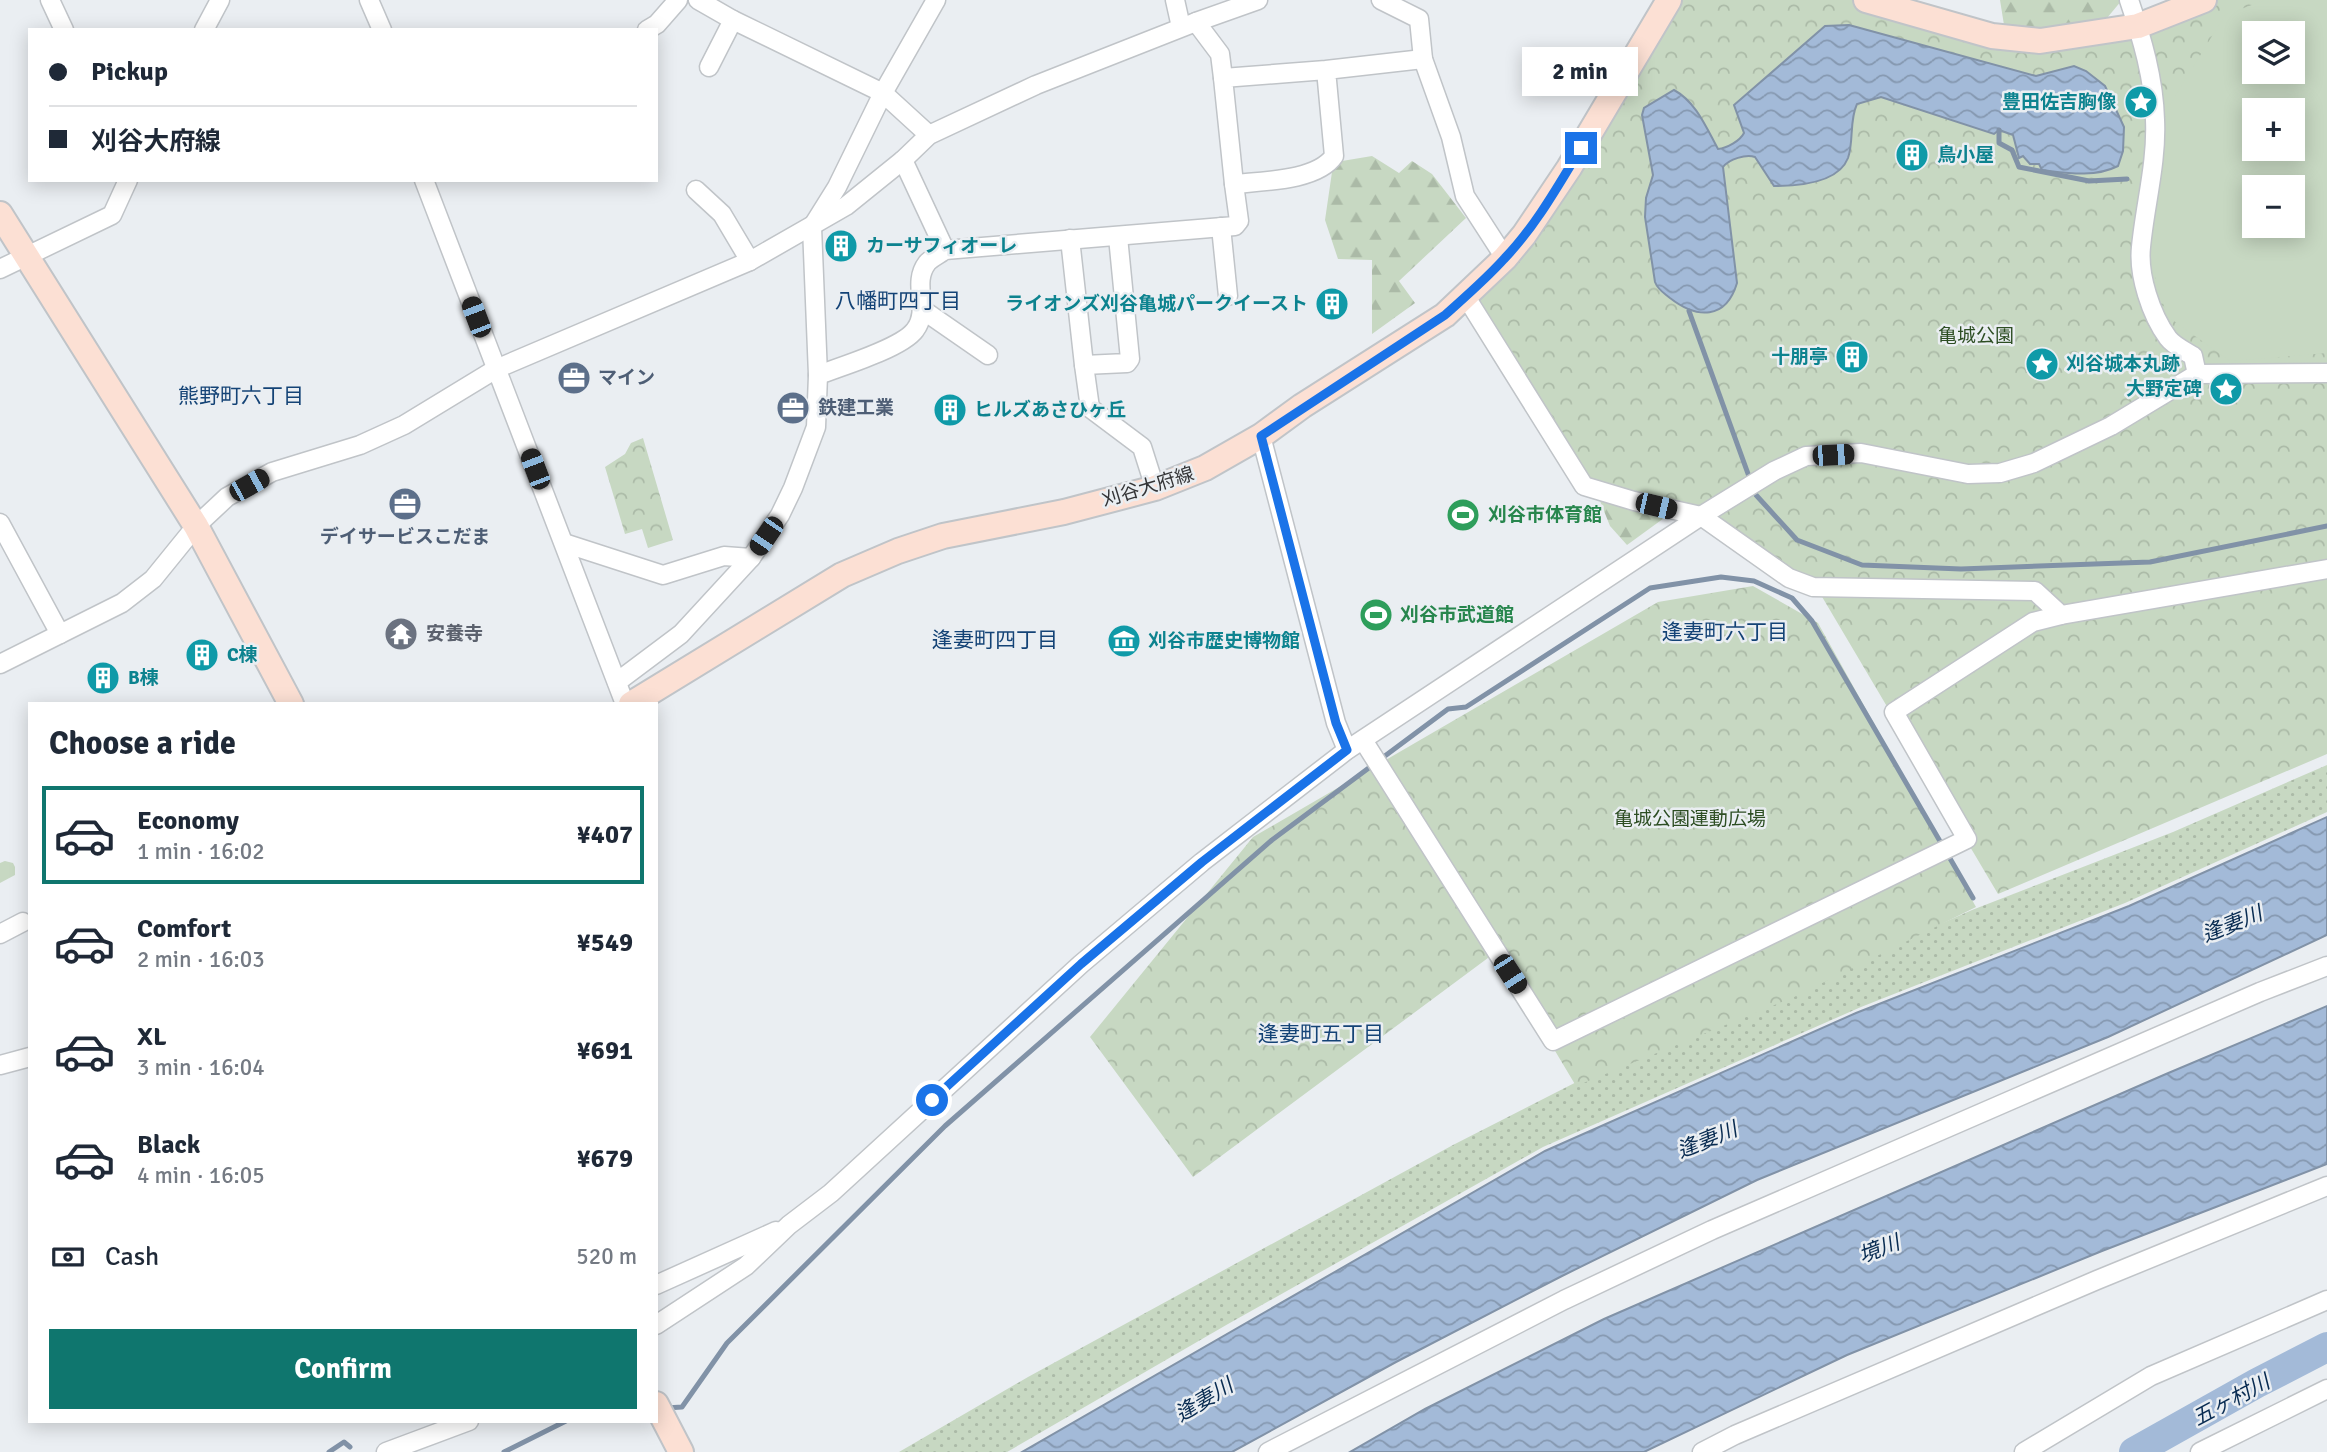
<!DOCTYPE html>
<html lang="en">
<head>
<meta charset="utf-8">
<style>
  body { margin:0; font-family:Signika,"Noto Sans JP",sans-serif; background:#f2f2f3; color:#1f2937; height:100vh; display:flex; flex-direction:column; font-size:26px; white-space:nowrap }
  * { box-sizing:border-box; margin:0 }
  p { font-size:23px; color:#747a83 }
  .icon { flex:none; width:38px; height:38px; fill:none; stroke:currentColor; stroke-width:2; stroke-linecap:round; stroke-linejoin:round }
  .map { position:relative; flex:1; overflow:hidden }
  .details { position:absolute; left:28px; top:702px; width:630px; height:721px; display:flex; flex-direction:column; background:#fff; border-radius:0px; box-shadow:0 4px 18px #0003 }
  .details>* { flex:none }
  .guide { position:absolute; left:28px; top:28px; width:630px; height:154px; border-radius:0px; box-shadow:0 4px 18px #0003; display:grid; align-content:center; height:154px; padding:0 21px; background:#fff }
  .buttons { position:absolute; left:2242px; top:21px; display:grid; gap:14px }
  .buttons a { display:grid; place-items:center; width:63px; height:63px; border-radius:0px; background:#fff; box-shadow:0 4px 18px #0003; font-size:35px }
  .end { position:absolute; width:32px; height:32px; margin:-16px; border:9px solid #1a73e8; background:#fff; box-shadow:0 0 0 4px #fff }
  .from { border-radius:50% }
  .bubble { position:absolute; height:49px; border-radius:0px; background:#fff; box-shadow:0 4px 18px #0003; font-size:23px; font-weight:700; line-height:49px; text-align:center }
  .car { position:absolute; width:21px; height:42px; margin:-21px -10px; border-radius:9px; box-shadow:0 0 5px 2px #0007; background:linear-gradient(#222 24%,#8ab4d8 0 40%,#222 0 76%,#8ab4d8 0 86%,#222 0) }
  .guide b { display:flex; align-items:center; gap:24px; height:66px; font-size:26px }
  .guide b+b { border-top:2px solid #e0e1e3 }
  .guide i { width:18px; height:18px; background:#1f2937 }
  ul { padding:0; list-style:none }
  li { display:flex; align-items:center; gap:21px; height:98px; margin:0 14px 10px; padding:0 7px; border:4px solid transparent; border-radius:0px }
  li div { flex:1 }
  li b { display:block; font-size:26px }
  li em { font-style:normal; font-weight:700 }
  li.on { border-color:#0f766e }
  li>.icon { width:63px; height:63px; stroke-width:1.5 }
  h2 { padding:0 21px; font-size:32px; line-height:84px }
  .pay { display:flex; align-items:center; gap:18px; height:77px; padding:0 21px; font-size:26px }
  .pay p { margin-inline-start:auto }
  .button { display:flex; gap:14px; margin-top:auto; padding:14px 21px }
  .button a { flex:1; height:80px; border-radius:0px; background:#0f766e; color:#fff; font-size:28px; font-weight:700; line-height:80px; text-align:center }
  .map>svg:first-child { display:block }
  .grass { fill:url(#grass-dots) }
  .forest { fill:url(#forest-firs) }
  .park { fill:url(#park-crowns); fill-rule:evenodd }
  .pitch { fill:#c7d8c2; fill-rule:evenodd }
  .water { fill:url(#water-waves); stroke:#8192a7; stroke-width:2 }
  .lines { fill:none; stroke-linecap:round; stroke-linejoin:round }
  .stream { stroke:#8192a7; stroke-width:5 }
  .river { stroke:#a3bad8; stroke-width:30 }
  .street-casing { stroke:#c0c4c8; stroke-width:21 }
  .secondary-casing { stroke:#c0c4c8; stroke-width:28 }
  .street { stroke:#fff; stroke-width:18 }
  .secondary { stroke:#fce0d4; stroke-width:24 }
  .route { stroke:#1a73e8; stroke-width:9 }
  .labels { text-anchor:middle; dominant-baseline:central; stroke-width:5; stroke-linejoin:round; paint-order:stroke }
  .culture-label { font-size:19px; font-weight:bold; fill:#0d838f; stroke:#eaeef2; text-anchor:start }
  .park-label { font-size:19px; fill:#2d4e23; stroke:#eaeef2 }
  .service-label { font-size:19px; font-weight:bold; fill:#4e5e75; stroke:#eaeef2; text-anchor:start }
  .street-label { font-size:19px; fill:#333436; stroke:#eaeef2 }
  .leisure-label { font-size:19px; font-weight:bold; fill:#27864d; stroke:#eaeef2; text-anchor:start }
  .worship-label { font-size:19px; font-weight:bold; fill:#5b616d; stroke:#eaeef2; text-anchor:start }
  .neighbourhood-label { font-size:21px; fill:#144376; stroke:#eaeef2 }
  .water-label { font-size:21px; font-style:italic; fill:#082b51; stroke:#eaeef2 }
</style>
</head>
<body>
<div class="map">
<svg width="2327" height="1452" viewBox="0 0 2327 1452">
  <defs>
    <pattern id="grass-dots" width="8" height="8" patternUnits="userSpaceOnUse" patternTransform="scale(1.75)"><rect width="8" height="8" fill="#c7d8c2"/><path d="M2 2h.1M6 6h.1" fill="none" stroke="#abbaa7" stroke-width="1.8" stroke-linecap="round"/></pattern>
    <pattern id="forest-firs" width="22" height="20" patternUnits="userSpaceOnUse" patternTransform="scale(1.75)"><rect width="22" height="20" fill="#c7d8c2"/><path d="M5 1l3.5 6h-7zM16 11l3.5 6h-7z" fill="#abbaa7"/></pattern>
    <pattern id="park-crowns" width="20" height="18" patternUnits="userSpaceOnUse" patternTransform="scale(1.75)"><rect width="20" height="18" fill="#c7d8c2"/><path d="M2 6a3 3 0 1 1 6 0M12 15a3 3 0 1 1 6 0" fill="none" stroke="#abbaa7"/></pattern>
    <pattern id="water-waves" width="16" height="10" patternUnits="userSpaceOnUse" patternTransform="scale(1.75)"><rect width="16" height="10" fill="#a3bad8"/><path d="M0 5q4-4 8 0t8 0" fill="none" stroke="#8598b0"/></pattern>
  </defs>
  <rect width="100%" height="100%" fill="#eaeef2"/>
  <polygon class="grass" points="2327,765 2327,812 2125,903 1861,1007 1543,1147 1228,1324 1007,1452 899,1452 1028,1377 1453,1145 1602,1069 1781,994 1972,910 2173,832"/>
  <g class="forest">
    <polygon points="2000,0 2122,0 2107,18 2047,28 2004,25"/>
    <polygon points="1372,156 1399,173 1412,161 1432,174 1466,218 1399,281 1415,303 1372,334 1372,260 1338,259 1325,220 1332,172 1342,161"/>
    <polygon points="1704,489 1627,545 1610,526 1598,496"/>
  </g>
  <g class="park">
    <path d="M1667,0H1866L2040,41L2204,0H2327V754L1998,894L1821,595L1701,516L1584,486L1466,297L1505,259ZM2254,33H2292V72H2254ZM2254,110H2292V149H2254ZM2254,187H2292V226H2254Z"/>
    <polygon points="643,438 673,540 648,548 642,529 625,534 605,467 625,454 631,443"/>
    <polygon points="1753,586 1818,623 1976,907 1794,997 1576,1086 1496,952 1193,1177 1090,1037 1253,837 1658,602"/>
    <polygon points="5,861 13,863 15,867 15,875 0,883 0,863"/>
  </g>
  <path class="pitch" d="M2265,0H2327V353L2230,361L2167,316L2145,244L2166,111L2225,15ZM2254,33H2292V72H2254ZM2254,110H2292V149H2254ZM2254,187H2292V226H2254Z"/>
  <g class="water">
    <path d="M1849,25L2036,76L2074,66L2086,71L2105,86L2124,127L2123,151L2118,166C2094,178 2067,173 2042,170L2039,164H2030L2023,156L2019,158L2013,135L1999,130L1994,134L1881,97L1857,104C1849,121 1854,141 1848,158C1838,184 1797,186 1774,186L1755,157C1746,154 1729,159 1723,167L1737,283C1726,320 1697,319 1670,298C1664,293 1658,290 1655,282L1645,217L1646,198L1653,175L1642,115L1644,108L1674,90C1696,102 1706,127 1718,149C1727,148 1740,141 1744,133L1734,105L1825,26Z"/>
    <polygon points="2327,817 2327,935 2108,1037 1757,1180 1562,1276 1396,1362 1232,1452 1022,1452 1545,1151 1856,1013 2129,906"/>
    <polygon points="2327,1006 2327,1164 2102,1251 1847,1355 1644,1452 1350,1452 1425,1409 1604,1319 2166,1074"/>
  </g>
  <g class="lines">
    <g class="stream">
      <polyline points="1999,130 1999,143 2012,150 2019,167 2089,181 2127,179"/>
      <polyline points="1689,311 1751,482"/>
      <polyline points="1756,495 1797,540 1862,565 1961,569 2150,562 2327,526"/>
      <polyline points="666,1408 682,1407 727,1343 945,1126 1272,840 1448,709 1466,707 1650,588 1721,577 1754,581 1792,598 1812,621 1973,898"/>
      <polyline points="329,1452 344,1442 350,1447"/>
      <polyline points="504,1452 566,1421"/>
    </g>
    <polyline class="river" points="2134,1452 2257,1383 2327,1347"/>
    <defs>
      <g id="street">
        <polyline points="50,0 64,30"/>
        <polyline points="369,0 382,30"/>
        <polyline points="698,0 733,20 883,93 929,135"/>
        <polyline points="1175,0 1181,27"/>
        <polyline points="1381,0 1419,19 1423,59 1451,137 1465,196 1505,258"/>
        <path d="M2129,0C2142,38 2154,79 2155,120C2157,162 2145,205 2141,247C2138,275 2151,315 2168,338C2173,345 2185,351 2193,356L2197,374"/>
        <polyline points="1196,22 1220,54 1223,78"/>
        <polyline points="204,30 220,0"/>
        <polyline points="647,30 657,24 678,0"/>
        <polyline points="709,67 733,20"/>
        <path d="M1326,70L1223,78L1234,184C1262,181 1317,181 1334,156L1326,70L1423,59"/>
        <polyline points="903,160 945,250"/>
        <polyline points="424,180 625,704"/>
        <polyline points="696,190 722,214 750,261"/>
        <polyline points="1221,227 1228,296"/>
        <polyline points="1070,239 1084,365 1127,363 1130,359 1118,237"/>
        <polyline points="0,269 112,215 128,180"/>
        <polyline points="1466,297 1584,486 1634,501 1701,516 1789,578 1813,587 2035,591 2061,615 2327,569"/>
        <polyline points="923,310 988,355"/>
        <polyline points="1084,365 1090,408 1142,447 1155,488"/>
        <path d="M818,375C840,367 902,348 915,330C931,309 911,284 927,263C931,258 940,254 945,250L1235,226L1239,221L1234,184"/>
        <polyline points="1261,436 1336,723 1347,750"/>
        <polyline points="0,523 60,634"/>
        <polyline points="564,543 663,575 724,556 751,558"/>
        <polyline points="0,664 122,603 153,579 196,526 227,497 272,472 360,445 404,425 496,369 750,261 846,206 903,160 929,135 1036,85 1196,22 1258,0"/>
        <polyline points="617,682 681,634 751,558 780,515 793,488 816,427 818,375 812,227 837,187 883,93 936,0"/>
        <polyline points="1363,740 1553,1041 1967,839 1894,712 2033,622 2061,615"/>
        <polyline points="0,934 23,922"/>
        <polyline points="0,1065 30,1057"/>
        <polyline points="656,1285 776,1231"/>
        <polyline points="656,1325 746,1266 789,1225 831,1193 1081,964 1202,862 1347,750 1701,516 1774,471 1806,456 1861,453 1968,474 2000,473 2034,463 2111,426 2197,374 2327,373"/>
        <polyline points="386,1452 469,1421"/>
        <polyline points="1268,1452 1564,1300 1712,1230 2260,992 2327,966"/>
        <polyline points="1702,1452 1735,1435 2097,1280 2327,1186"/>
        <polyline points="2024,1452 2151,1376 2327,1300"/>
        <polyline points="2200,1452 2327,1389"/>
      </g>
      <g id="secondary">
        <polyline points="1866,0 1992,36 2040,41 2138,26 2204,0"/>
        <polyline points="0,214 196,526 291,704"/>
        <polyline points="631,704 842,575 898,551 943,536 1064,512 1155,488 1205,468 1261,436 1302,406 1445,315 1505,258 1524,235 1569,168 1669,0"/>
        <polyline points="656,1404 681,1452"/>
      </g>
    </defs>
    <use href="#street" class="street-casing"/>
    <use href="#secondary" class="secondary-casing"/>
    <use href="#street" class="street"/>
    <use href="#secondary" class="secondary"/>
  </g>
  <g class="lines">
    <path class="route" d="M932,1100L1081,964L1202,862L1347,750L1336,723L1261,436L1445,315C1465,297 1486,279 1504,259C1535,227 1558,186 1581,148"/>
  </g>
  <defs>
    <symbol id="sight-disc" viewBox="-11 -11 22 22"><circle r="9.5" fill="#0f9aa8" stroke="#eaeef2"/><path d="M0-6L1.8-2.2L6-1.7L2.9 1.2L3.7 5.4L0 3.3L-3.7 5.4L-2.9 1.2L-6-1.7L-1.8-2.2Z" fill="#fff"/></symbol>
    <symbol id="building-disc" viewBox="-11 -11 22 22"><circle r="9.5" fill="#0f9aa8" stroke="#eaeef2"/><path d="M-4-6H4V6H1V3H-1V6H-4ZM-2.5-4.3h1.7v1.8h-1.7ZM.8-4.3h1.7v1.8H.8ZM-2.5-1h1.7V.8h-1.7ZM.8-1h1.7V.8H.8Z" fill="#fff"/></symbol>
    <symbol id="office-disc" viewBox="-11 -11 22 22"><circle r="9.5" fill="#5c6f8a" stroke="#eaeef2"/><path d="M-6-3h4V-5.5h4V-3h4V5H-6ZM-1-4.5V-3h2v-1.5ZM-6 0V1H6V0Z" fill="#fff"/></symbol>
    <symbol id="stadium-disc" viewBox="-11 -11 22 22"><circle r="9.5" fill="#2e9e5b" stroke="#eaeef2"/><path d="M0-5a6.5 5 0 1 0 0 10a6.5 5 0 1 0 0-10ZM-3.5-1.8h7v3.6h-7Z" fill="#fff"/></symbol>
    <symbol id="temple-disc" viewBox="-11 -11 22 22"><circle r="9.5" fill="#6b7280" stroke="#eaeef2"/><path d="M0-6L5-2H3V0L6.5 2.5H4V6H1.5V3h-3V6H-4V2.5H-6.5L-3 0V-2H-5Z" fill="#fff"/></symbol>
    <symbol id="museum-disc" viewBox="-11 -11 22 22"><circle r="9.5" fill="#0f9aa8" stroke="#eaeef2"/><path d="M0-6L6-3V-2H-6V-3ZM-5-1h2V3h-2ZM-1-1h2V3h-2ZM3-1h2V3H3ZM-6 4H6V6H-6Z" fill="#fff"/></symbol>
  </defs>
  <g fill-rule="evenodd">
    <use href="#sight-disc" x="2122" y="83" width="38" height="38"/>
    <use href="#building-disc" x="1893" y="136" width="38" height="38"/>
    <use href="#building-disc" x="822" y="227" width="38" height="38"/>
    <use href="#building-disc" x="1313" y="285" width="38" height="38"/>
    <use href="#building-disc" x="1833" y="338" width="38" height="38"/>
    <use href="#sight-disc" x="2023" y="345" width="38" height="38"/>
    <use href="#office-disc" x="555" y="359" width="38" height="38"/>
    <use href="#sight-disc" x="2207" y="370" width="38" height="38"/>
    <use href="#office-disc" x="774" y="389" width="38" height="38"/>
    <use href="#building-disc" x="931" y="391" width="38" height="38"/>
    <use href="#office-disc" x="386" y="485" width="38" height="38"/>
    <use href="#stadium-disc" x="1444" y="496" width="38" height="38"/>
    <use href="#stadium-disc" x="1357" y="596" width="38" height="38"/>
    <use href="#temple-disc" x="382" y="615" width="38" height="38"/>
    <use href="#museum-disc" x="1105" y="622" width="38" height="38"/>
    <use href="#building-disc" x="183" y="636" width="38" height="38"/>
    <use href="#building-disc" x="84" y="659" width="38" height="38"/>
  </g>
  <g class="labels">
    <g class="culture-label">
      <text x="2116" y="102" text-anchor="end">豊田佐吉胸像</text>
      <text x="1937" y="155">鳥小屋</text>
      <text x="866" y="246">カーサフィオーレ</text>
      <text x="1308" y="304" text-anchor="end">ライオンズ刈谷亀城パークイースト</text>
      <text x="1828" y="357" text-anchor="end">十朋亭</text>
      <text x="2066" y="364">刈谷城本丸跡</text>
      <text x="2202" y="389" text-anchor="end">大野定碑</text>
      <text x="974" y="410">ヒルズあさひヶ丘</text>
      <text x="1148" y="641">刈谷市歴史博物館</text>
      <text x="227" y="655">C棟</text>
      <text x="128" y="678">B棟</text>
    </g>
    <g class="park-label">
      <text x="1976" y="336">亀城公園</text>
      <text x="1690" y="819">亀城公園運動広場</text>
    </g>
    <g class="service-label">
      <text x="598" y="378">マイン</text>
      <text x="818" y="408">鉄建工業</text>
      <text x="405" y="537" text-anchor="middle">デイサービスこだま</text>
    </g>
    <g class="street-label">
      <text transform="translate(1148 487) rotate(-17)">刈谷大府線</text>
    </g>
    <g class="leisure-label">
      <text x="1488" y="515">刈谷市体育館</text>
      <text x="1400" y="615">刈谷市武道館</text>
    </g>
    <g class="worship-label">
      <text x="426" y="634">安養寺</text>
    </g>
    <g class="neighbourhood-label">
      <text x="898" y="301">八幡町四丁目</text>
      <text x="241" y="396">熊野町六丁目</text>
      <text x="1725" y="632">逢妻町六丁目</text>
      <text x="995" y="640">逢妻町四丁目</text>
      <text x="1321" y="1034">逢妻町五丁目</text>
    </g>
    <g class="water-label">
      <text transform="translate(2232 924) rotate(-22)">逢妻川</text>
      <text transform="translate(1707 1140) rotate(-22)">逢妻川</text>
      <text transform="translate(1879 1249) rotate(-21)">境川</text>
      <text transform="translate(1204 1400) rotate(-31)">逢妻川</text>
      <text transform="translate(2231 1400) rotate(-28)">五ヶ村川</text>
    </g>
  </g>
</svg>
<div class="buttons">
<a><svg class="icon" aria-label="layers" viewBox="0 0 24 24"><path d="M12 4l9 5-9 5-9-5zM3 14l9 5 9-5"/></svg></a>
<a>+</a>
<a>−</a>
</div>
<i class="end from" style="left:932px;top:1100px"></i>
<i class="end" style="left:1581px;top:148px"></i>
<div class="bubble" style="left:1522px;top:47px;width:116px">2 min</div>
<i class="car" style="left:476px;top:317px;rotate:339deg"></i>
<i class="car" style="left:1833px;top:455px;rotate:87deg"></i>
<i class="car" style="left:535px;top:469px;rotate:339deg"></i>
<i class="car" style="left:249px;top:485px;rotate:61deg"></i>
<i class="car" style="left:1656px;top:506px;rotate:103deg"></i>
<i class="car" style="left:766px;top:536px;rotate:214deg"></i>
<i class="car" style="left:1510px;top:974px;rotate:147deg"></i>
<div class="guide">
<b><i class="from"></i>Pickup</b>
<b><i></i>刈谷大府線</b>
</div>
<section class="details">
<h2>Choose a ride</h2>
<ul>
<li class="on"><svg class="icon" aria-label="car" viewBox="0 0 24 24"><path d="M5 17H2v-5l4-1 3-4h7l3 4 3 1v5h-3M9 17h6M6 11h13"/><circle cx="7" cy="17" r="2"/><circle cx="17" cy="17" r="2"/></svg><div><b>Economy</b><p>1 min · 16:02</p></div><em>¥407</em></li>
<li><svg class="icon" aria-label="car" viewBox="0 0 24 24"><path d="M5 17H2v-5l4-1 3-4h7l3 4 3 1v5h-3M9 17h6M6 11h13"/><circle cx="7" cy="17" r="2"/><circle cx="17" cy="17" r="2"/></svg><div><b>Comfort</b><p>2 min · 16:03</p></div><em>¥549</em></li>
<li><svg class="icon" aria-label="car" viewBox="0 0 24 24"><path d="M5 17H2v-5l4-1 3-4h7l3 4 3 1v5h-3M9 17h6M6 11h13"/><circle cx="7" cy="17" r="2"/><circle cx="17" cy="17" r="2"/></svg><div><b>XL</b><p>3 min · 16:04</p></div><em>¥691</em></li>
<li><svg class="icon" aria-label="car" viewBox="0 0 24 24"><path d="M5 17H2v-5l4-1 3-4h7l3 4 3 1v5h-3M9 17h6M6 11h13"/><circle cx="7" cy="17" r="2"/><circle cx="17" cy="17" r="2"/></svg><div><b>Black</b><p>4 min · 16:05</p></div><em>¥679</em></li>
</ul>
<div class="pay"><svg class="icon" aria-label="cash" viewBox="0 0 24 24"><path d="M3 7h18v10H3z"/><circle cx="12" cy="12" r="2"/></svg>Cash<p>520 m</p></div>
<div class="button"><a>Confirm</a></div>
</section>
</div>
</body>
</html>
